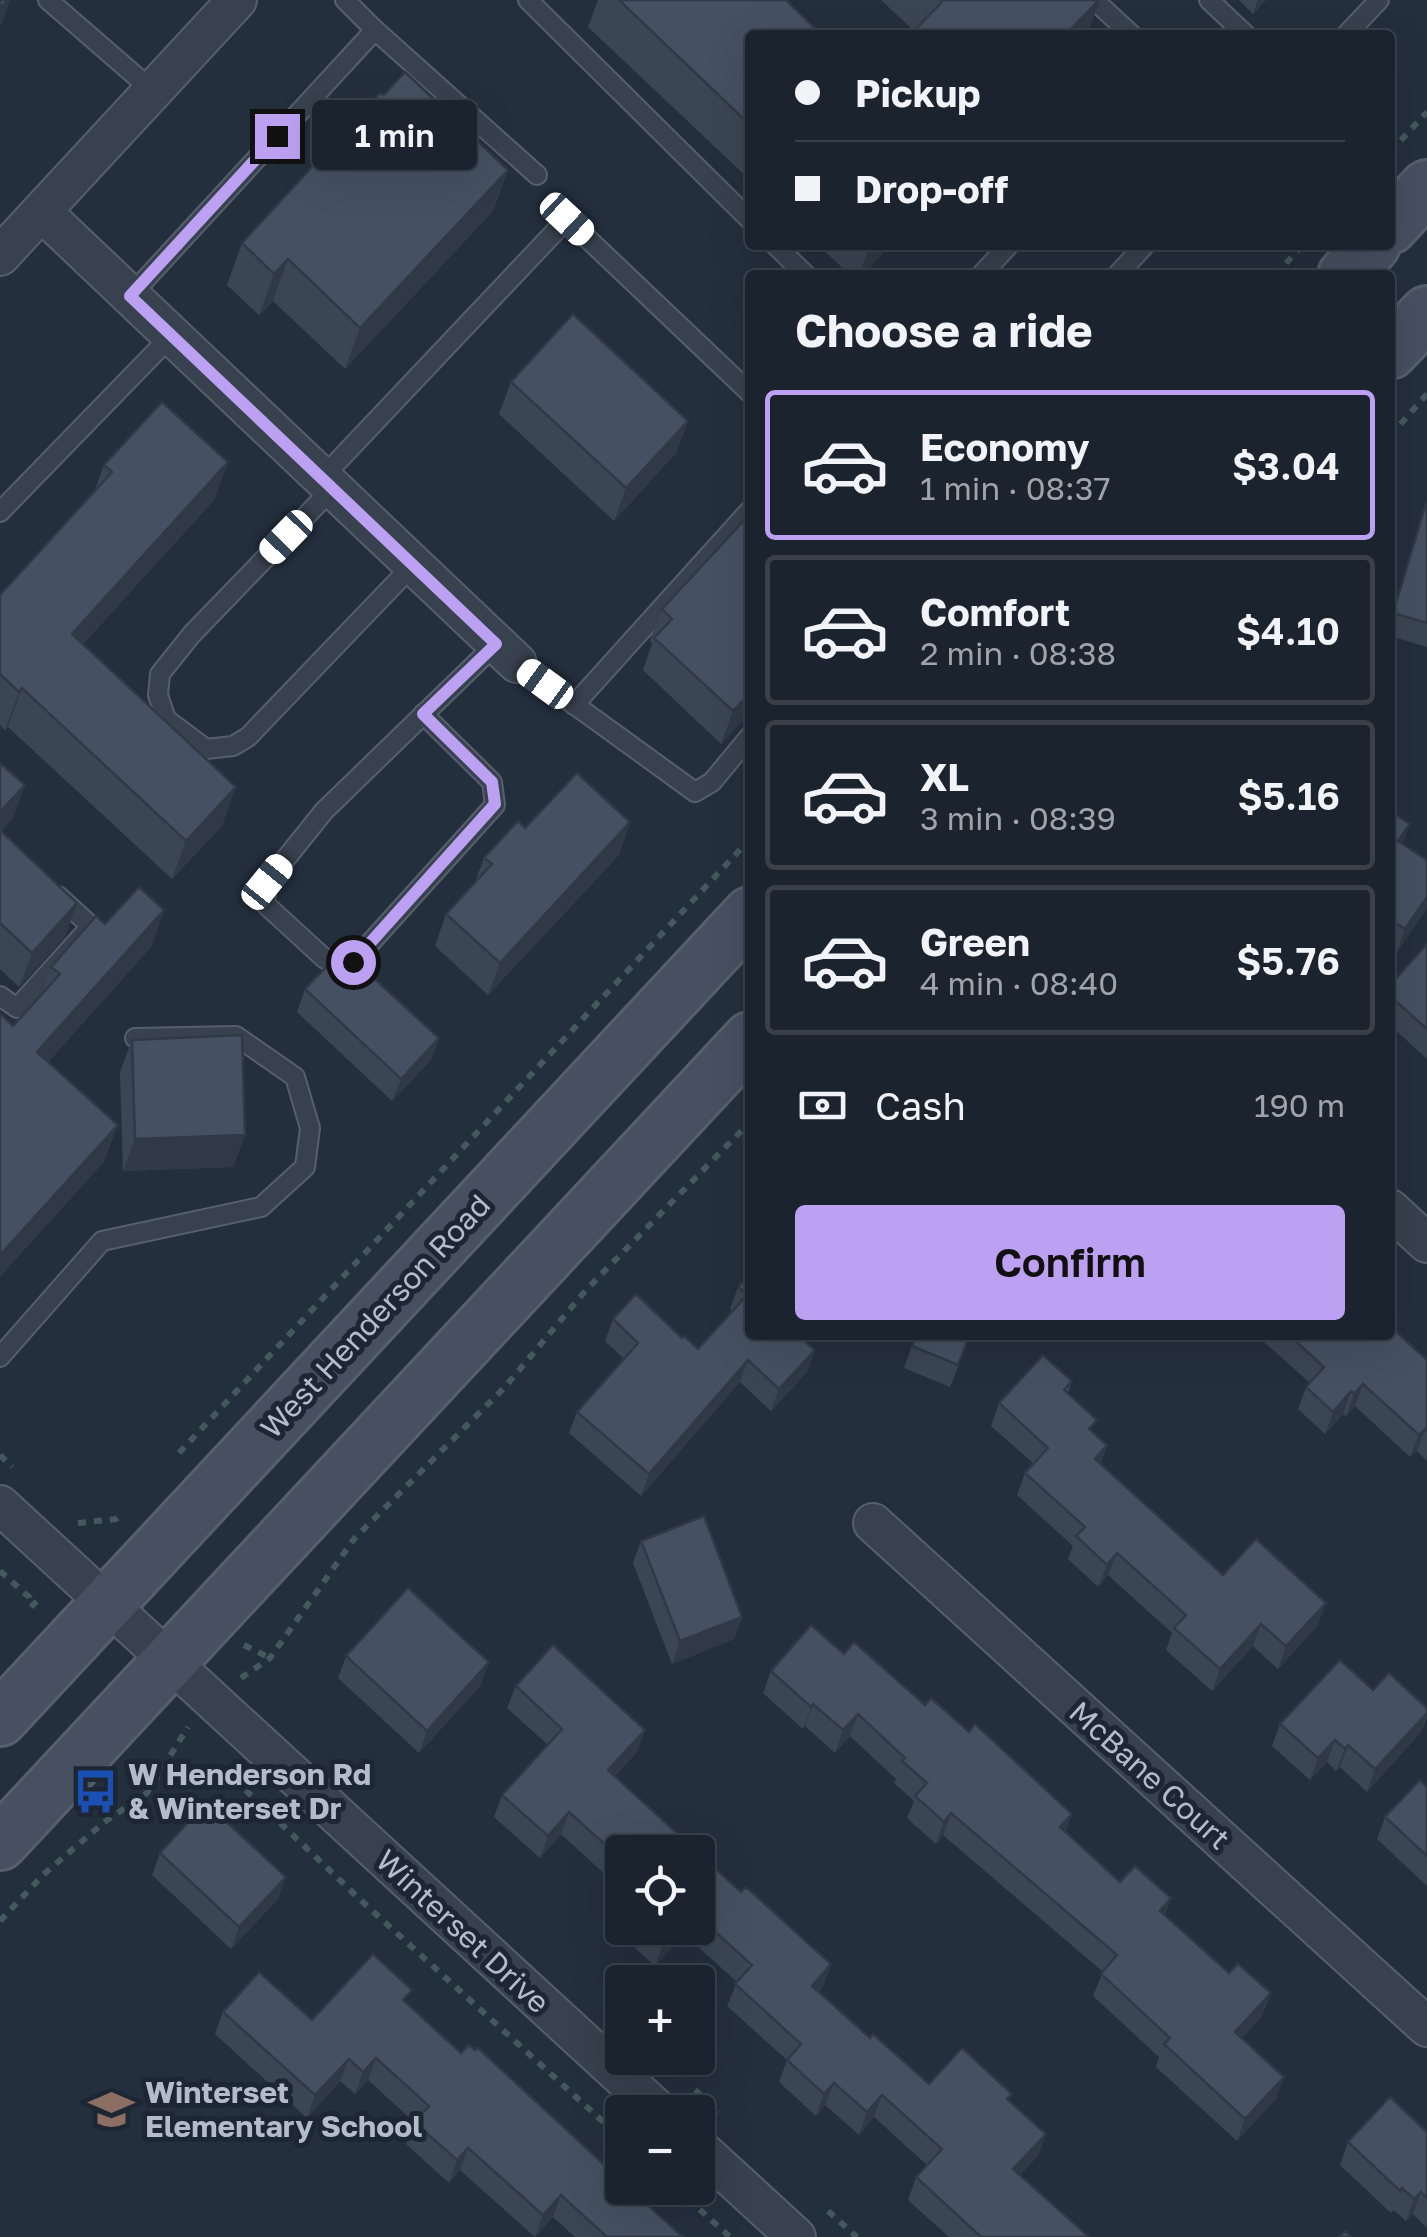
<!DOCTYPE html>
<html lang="en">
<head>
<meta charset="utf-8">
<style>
  body { margin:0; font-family:"Golos Text",sans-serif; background:#242b36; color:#f1f3f6; height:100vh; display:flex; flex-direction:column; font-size:38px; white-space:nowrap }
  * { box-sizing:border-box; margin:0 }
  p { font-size:32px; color:#a0a4aa }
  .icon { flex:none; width:55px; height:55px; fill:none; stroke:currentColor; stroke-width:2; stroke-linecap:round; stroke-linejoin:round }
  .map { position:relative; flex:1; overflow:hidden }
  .details { position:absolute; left:745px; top:270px; width:650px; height:1070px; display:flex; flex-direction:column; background:#1b232e; border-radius:10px; box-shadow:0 10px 40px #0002,0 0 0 2px #39404a }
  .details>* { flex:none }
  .banner { position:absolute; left:745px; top:30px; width:650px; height:220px; border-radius:10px; box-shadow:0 10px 40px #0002,0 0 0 2px #39404a; display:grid; align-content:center; height:220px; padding:0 50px; background:#1b232e }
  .buttons { position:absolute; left:605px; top:1835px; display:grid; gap:20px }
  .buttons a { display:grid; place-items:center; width:110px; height:110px; border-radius:10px; background:#1b232e; box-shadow:0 10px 40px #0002,0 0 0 2px #39404a; font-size:50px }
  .end { position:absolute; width:45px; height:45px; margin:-22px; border:12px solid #bca0f2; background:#111; box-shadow:0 0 0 5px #111 }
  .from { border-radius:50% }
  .bubble { position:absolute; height:70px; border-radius:10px; background:#1b232e; box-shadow:0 10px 40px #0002,0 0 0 2px #39404a; font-size:32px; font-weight:600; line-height:70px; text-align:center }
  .car { position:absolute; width:30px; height:60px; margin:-30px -15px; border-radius:12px; box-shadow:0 0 8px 2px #0007; background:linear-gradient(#fff 24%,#345 0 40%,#fff 0 76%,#345 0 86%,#fff 0) }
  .banner b { display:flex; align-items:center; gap:35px; height:95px; font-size:38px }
  .banner b+b { border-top:2px solid #39404a }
  .banner i { width:25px; height:25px; background:#f1f3f6 }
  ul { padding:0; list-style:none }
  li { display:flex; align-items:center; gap:30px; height:150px; margin:0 20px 15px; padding:0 30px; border:5px solid #39404a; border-radius:10px }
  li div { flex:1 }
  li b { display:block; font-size:38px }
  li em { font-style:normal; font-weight:600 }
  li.selected { border-color:#bca0f2 }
  li>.icon { width:90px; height:90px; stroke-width:1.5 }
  h2 { padding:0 50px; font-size:45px; line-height:120px }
  .pay { display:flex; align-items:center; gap:25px; height:110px; padding:0 50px; font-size:38px }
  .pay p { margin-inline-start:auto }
  .primary-button { display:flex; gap:20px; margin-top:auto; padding:20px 50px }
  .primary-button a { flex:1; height:115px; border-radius:10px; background:#bca0f2; color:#111; font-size:40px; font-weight:600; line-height:115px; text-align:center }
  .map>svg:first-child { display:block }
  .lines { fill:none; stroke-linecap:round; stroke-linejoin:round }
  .lane-casing { stroke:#565f6c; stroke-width:22 }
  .street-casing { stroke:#565f6c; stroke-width:42 }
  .secondary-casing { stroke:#565f6c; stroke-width:58 }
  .path { stroke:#44595c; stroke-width:6; stroke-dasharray:8 8; stroke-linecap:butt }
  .lane { stroke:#38414e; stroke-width:18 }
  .street { stroke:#38414e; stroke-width:38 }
  .secondary { stroke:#465061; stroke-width:52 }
  .wall { fill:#3b4654 }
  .shaded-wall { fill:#303945 }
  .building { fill:#455162; stroke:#303945; stroke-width:2.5 }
  .route { stroke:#bca0f2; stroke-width:12 }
  .labels { text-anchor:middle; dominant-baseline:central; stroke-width:10; stroke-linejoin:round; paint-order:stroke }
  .street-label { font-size:30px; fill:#b4bcc9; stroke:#1d2633 }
  .poi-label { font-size:30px; font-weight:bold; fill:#b4bcc9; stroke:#1d2633; text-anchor:start }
</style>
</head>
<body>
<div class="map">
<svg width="1427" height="2237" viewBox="0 0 1427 2237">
  <rect width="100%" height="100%" fill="#242f3e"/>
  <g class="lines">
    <defs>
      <g id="lane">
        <polyline points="48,0 153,91"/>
        <polyline points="528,0 750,220"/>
        <polyline points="1094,0 1132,35"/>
        <polyline points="1209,0 1246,35"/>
        <polyline points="375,30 537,175"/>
        <polyline points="1346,35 1379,0"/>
        <polyline points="775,245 806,275"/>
        <polyline points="981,275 1009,245"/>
        <polyline points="1117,275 1145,245"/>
        <polyline points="130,296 375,30 345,0"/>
        <polyline points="322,478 567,219 750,393"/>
        <polyline points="333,488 192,634 160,674 158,695 166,719 206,749 233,746 248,737 413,565"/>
        <polyline points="0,512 172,335"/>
        <polyline points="517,663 695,792 712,782 750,736"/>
        <polyline points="574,705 750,510"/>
        <polyline points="423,714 492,782 495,805 353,962 325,959 265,904 267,882 324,811 496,644"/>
        <polyline points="0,996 17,1008 91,926 58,896"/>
        <polyline points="0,1357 102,1241 261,1207 305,1167 310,1128 295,1077 236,1036 135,1038"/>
      </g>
      <g id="street">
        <polyline points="42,212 517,663"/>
        <polyline points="0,256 237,0"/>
        <polyline points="1390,1209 1427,1243"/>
        <polyline points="0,1505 660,2112"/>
        <polyline points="873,1523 1427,2027"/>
        <polyline points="698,2147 796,2237"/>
      </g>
      <g id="secondary">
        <polyline points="1390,227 1427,187"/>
        <polyline points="1345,275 1373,245"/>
        <polyline points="1390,352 1427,313"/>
        <polyline points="0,1719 750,914"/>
        <polyline points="0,1843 750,1039"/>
      </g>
    </defs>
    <use href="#lane" class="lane-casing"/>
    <use href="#street" class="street-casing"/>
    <use href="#secondary" class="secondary-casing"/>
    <g class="path">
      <polyline points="1390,152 1427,112"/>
      <polyline points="1275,275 1303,245"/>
      <polyline points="1390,436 1427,394"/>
      <polyline points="179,1453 750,839"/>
      <polyline points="0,1455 12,1467"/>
      <polyline points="78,1523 116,1519 123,1514"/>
      <polyline points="0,1571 29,1597 31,1606"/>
      <polyline points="31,1607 42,1596"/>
      <polyline points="244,1645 270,1658"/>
      <polyline points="241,1678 270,1658 354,1539 505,1387 586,1290 750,1122"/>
      <polyline points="234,1779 366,1905 622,2139"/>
      <polyline points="0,1921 43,1875 103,1823 147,1793 188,1727"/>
      <polyline points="695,2090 719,2112"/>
      <polyline points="676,2188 730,2237"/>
      <polyline points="828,2211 857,2237"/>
    </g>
    <use href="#lane" class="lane"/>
    <use href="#street" class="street"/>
    <use href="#secondary" class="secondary"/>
  </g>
  <g class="wall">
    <polygon points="598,0 786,0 750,35 750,180 588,27"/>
    <polygon points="881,0 1100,0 1087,35 910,35 914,31"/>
    <polygon points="1239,0 1266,0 1253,14"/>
    <polygon points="508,170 493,211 345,369 273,301 259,315 227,285 242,243"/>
    <polygon points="818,245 891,245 862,275 850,275"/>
    <polygon points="511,382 688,421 676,453 614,521 499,414"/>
    <polygon points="228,462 214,500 83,644 222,826 172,879 8,727 5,730 0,725 0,595 95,490 104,465"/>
    <polygon points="1426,503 1427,504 1427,647 1390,636 1390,619"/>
    <polygon points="750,514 750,713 721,744 643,670 652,644 650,641 662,609"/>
    <polygon points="0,763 25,785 12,819 1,831 77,903 65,937 19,987 0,969"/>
    <polygon points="1390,811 1403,844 1427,860 1427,908 1397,952 1390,947"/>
    <polygon points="630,822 619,855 488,995 435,946 446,914 475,882 484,858 525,828"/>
    <polygon points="164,910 151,947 48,1062 104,1162 13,1026 41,995 51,967 105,924"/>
    <polygon points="1427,944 1427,1059 1390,1025 1390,985"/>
    <polygon points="305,989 439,1038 431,1060 392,1101 297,1012"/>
    <polygon points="132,1040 245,1135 233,1167 123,1171 120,1072"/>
    <polygon points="750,1274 750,1335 815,1350 807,1372 771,1411 740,1382 641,1496 569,1433 577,1412 624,1359 605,1341 613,1319 682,1338 698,1349 733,1311 730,1309 738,1287"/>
    <polygon points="916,1335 971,1335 950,1387 904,1368"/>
    <polygon points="1256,1335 1390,1335 1427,1360 1427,1461 1417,1451 1410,1457 1355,1406 1346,1416 1343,1414 1325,1434 1298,1409 1306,1387 1310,1383"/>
    <polygon points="1072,1381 1068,1393 1093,1432 1107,1445 1101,1464 1223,1575 1318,1625 1278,1669 1253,1646 1212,1691 1166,1650 1172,1633 1108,1575 1098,1587 1068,1559 1073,1546 1017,1495 1025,1473 1034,1464 991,1426 999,1403"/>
    <polygon points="641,1541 742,1617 734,1639 672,1664 633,1563"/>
    <polygon points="844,1654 969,1732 1072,1814 1065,1833 1120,1882 1171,1898 1165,1915 1229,1973 1271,1993 1262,2016 1242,2038 1276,2099 1237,2141 1156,2067 1159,2057 1093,1996 1103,1972 943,1835 936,1844 907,1818 914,1801 894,1783 896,1779 850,1736 835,1753 805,1726 803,1729 763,1693 771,1671"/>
    <polygon points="346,1656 481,1685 419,1753 338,1678"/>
    <polygon points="516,1686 645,1730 637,1752 614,1776 741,1892 831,1964 823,1986 819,1992 870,2038 929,2084 1010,2101 1046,2134 1038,2156 1020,2175 1089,2237 949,2237 908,2200 916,2177 927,2165 874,2117 859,2135 825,2105 816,2116 779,2082 787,2060 727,2006 737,1982 684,1934 655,1966 607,1922 615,1900 622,1892 622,1928 698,1928 698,1852 622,1852 622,1890 561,1834 540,1858 494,1817 502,1795 548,1745 507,1708"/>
    <polygon points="1373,1690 1427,1708 1427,1717 1421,1732 1367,1792 1340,1767 1336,1771 1327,1762 1310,1780 1272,1746 1280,1724"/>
    <polygon points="1427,1787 1427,1886 1377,1839 1385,1817"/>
    <polygon points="160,1853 286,1877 278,1899 231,1949 152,1875"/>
    <polygon points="407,2004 461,2053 683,2237 575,2237 553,2217 535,2237 460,2170 449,2183 406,2144 414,2122 368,2080 355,2094 340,2081 307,2118 215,2034 223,2012 312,2020"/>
    <polygon points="1427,2132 1427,2228 1413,2214 1406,2221 1394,2210 1391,2213 1340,2165 1348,2142"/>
  </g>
  <g class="shaded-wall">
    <polygon points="8,0 10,0 0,28 0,8"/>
    <polygon points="1099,0 1100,0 1087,35 1065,35"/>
    <polygon points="1258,0 1266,0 1253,14"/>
    <polygon points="508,170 493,211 345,369 360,328"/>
    <polygon points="870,245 891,245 862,275 859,275"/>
    <polygon points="288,259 273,301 259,315 274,274"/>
    <polygon points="688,421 676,453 614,521 626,488"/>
    <polygon points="228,462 214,500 58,672 72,634"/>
    <polygon points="22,688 8,727 5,730 19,692"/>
    <polygon points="750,693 750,713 721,744 733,711"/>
    <polygon points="25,785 12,819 0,833 0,812"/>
    <polygon points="236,787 222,826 172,879 186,841"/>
    <polygon points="630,822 619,855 488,995 500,963"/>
    <polygon points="1410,824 1402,846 1398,841"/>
    <polygon points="1427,897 1427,908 1397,952 1405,929"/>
    <polygon points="77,903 65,937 19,987 32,953"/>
    <polygon points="164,910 151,947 24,1089 37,1052"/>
    <polygon points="439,1038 431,1060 392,1101 401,1079"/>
    <polygon points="118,1125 104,1162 0,1277 0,1255"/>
    <polygon points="245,1135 233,1167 123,1171 135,1139"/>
    <polygon points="815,1350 807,1372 771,1411 779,1389"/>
    <polygon points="748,1360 740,1382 641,1496 649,1474"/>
    <polygon points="1363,1384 1355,1406 1346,1416 1354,1394"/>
    <polygon points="1351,1391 1343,1414 1325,1434 1333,1412"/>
    <polygon points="1425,1429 1417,1451 1410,1457 1419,1435"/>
    <polygon points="1107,1445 1099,1468 1095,1459"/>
    <polygon points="1117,1553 1108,1575 1098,1587 1107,1565"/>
    <polygon points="1326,1603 1318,1625 1278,1669 1286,1646"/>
    <polygon points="742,1617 734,1639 672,1664 680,1641"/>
    <polygon points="1261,1624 1253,1646 1212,1691 1220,1669"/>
    <polygon points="489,1662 481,1685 419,1753 427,1731"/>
    <polygon points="813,1704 805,1726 803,1729 811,1707"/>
    <polygon points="1427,1713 1421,1732 1367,1792 1375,1769"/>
    <polygon points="858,1714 850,1736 835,1753 843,1730"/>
    <polygon points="645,1730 637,1752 600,1793 608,1770"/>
    <polygon points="1335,1740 1327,1762 1310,1780 1318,1758"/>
    <polygon points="1348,1745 1340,1767 1336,1771 1345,1749"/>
    <polygon points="569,1812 561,1834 540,1858 548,1836"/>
    <polygon points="951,1813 943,1835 936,1844 944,1822"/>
    <polygon points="1072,1814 1064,1836 1060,1827"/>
    <polygon points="286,1877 278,1899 231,1949 239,1927"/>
    <polygon points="1171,1898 1163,1921 1160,1911"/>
    <polygon points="678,1928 686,1928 684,1934 655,1966 663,1944"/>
    <polygon points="831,1964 823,1986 804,2008 812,1986"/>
    <polygon points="1271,1993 1262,2016 1227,2054 1235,2032"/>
    <polygon points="376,2058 368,2080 355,2094 363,2072"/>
    <polygon points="349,2059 340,2081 307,2118 315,2095"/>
    <polygon points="1284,2077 1276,2099 1237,2141 1245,2119"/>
    <polygon points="834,2083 825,2105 816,2116 824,2094"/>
    <polygon points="882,2095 874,2117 859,2135 867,2112"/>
    <polygon points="1046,2134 1038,2156 1005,2191 1013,2169"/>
    <polygon points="468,2148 460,2170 449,2183 457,2160"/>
    <polygon points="1421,2192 1413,2214 1406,2221 1414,2199"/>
    <polygon points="561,2195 553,2217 535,2237 543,2215"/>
  </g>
  <g class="building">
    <polygon points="0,0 8,0 0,8"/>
    <polygon points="619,0 786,0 822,35 750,35 750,125"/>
    <polygon points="940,0 1099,0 1065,35 910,35 942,2"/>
    <polygon points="405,72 508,170 360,328 288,259 274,274 242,243 380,93 384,95"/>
    <polygon points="573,314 688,421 626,488 511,382"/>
    <polygon points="162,402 228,462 72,634 236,787 186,841 22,688 19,692 0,674 0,595 112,472 104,465"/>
    <polygon points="1426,503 1427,504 1427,623 1393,613"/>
    <polygon points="750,514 750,693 733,711 654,638 672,619 662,609"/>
    <polygon points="0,763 25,785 0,812"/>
    <polygon points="577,773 630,822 500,963 446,914 492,864 484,858 518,821 525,828"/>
    <polygon points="1390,811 1410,824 1398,841 1427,860 1427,897 1405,929 1390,919"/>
    <polygon points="0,830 77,903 32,953 0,923"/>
    <polygon points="139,887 164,910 37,1052 118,1125 0,1255 0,1014 13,1026 60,974 51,967 96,916 105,924"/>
    <polygon points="1427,944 1427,1029 1390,996 1390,985"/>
    <polygon points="343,950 439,1038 401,1079 305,989"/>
    <polygon points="242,1035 245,1135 135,1139 132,1040"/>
    <polygon points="750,1274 750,1335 798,1335 815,1350 779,1389 748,1360 649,1474 577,1412 638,1343 613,1319 636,1294 682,1338 684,1336 698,1349 747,1295 738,1287"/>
    <polygon points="1390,1326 1427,1360 1427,1431 1425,1429 1419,1435 1363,1384 1354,1394 1351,1391 1333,1412 1306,1387 1324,1367 1289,1335 1390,1335"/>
    <polygon points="916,1335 970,1335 958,1365 912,1346"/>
    <polygon points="1043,1355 1072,1381 1064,1390 1097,1420 1089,1429 1107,1445 1095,1459 1223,1575 1256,1539 1326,1603 1286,1646 1261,1624 1220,1669 1174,1628 1186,1615 1117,1553 1107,1565 1076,1536 1085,1527 1025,1473 1048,1448 999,1403"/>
    <polygon points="704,1516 742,1617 680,1641 641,1541"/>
    <polygon points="408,1588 489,1662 427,1731 346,1656"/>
    <polygon points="811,1625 844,1654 854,1642 925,1705 931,1698 969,1732 975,1724 1072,1814 1060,1827 1120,1882 1135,1866 1171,1898 1160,1911 1229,1973 1238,1964 1271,1993 1235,2032 1284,2077 1245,2119 1164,2044 1170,2038 1101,1974 1117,1955 951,1813 944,1822 915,1796 927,1783 902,1761 905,1758 858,1714 843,1730 813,1704 811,1707 771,1671"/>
    <polygon points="553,1645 645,1730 608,1770 741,1892 746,1887 831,1964 812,1986 870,2038 873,2034 929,2084 962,2048 1012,2094 1007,2099 1046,2134 1013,2169 1089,2237 981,2237 916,2177 942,2149 882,2095 867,2112 834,2083 824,2094 787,2060 801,2044 735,1984 752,1965 698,1916 698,1852 622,1852 622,1860 569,1812 548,1836 502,1795 562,1729 516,1686"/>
    <polygon points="1340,1660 1373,1690 1389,1673 1427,1708 1427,1713 1375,1769 1348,1745 1345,1749 1335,1740 1318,1758 1280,1724"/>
    <polygon points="1420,1780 1427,1787 1427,1856 1385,1817"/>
    <polygon points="206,1803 286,1877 239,1927 160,1853"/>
    <polygon points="622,1892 622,1907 615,1900"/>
    <polygon points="645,1928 678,1928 663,1944"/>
    <polygon points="373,1954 412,1990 403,2000 461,2053 469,2045 475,2050 478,2048 622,2181 622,2188 629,2188 683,2237 607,2237 561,2195 543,2215 468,2148 457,2160 414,2122 429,2106 376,2058 363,2072 349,2059 315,2095 223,2012 259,1972 312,2020"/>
    <polygon points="1390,2097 1427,2132 1427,2198 1421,2192 1414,2199 1402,2188 1400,2191 1348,2142"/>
    <polygon points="1345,2231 1351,2237 1339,2237"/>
  </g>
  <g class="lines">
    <polyline class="route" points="277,136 130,296 496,644 423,714 492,782 495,804 353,962"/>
  </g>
  <defs>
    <symbol id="bus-bare" viewBox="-9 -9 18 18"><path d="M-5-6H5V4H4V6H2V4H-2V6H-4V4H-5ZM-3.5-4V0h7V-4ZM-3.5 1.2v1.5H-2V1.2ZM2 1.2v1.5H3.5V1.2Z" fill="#1a4fb4" stroke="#1d2633" stroke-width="2.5" paint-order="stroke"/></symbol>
    <symbol id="school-bare" viewBox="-9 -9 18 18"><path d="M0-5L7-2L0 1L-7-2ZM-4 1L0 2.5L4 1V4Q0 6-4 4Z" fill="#8d6e63" stroke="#1d2633" stroke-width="2.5" paint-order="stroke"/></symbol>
  </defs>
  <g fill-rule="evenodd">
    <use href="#bus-bare" x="64" y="1760" width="63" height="63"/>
    <use href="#school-bare" x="80" y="2078" width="63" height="63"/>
  </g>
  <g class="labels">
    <g class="street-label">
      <text transform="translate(375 1316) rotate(-47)">West Henderson Road</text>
      <text transform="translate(1150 1775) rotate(42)">McBane Court</text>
      <text transform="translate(463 1931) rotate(43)">Winterset Drive</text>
    </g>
    <g class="poi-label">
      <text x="128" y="1774">W Henderson Rd<tspan x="128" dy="34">&amp; Winterset Dr</tspan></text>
      <text x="145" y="2092">Winterset<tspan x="145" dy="34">Elementary School</tspan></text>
    </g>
  </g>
</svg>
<div class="buttons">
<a><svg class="icon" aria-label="locate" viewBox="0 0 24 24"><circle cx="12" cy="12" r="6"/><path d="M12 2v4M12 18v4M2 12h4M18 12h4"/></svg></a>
<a>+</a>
<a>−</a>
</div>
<i class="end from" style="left:353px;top:962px"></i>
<i class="end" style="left:277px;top:136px"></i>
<div class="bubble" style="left:312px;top:100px;width:165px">1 min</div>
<i class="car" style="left:567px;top:219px;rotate:133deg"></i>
<i class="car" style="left:286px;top:537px;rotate:224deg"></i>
<i class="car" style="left:545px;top:684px;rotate:306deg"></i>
<i class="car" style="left:267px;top:882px;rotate:39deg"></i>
<div class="banner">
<b><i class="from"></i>Pickup</b>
<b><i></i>Drop-off</b>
</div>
<section class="details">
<h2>Choose a ride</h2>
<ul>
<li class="selected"><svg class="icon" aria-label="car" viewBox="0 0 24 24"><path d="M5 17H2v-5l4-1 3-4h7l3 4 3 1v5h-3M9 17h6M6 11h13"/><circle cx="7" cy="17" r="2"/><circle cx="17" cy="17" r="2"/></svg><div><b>Economy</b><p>1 min · 08:37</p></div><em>$3.04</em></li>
<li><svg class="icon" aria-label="car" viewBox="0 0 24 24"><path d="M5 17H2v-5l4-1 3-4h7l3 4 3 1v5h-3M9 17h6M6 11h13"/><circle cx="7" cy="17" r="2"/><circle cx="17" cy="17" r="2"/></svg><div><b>Comfort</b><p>2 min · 08:38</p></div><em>$4.10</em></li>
<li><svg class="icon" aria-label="car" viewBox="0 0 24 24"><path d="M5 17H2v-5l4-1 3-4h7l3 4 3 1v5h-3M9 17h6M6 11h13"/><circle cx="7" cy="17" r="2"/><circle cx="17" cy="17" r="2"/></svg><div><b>XL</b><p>3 min · 08:39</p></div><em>$5.16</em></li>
<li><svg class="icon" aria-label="car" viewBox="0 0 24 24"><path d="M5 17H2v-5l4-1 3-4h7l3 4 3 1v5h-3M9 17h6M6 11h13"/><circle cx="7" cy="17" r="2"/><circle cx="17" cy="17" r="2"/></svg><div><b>Green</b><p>4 min · 08:40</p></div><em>$5.76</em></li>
</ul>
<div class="pay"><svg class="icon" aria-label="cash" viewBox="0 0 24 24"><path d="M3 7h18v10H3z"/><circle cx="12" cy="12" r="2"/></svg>Cash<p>190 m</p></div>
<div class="primary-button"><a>Confirm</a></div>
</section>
</div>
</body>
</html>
